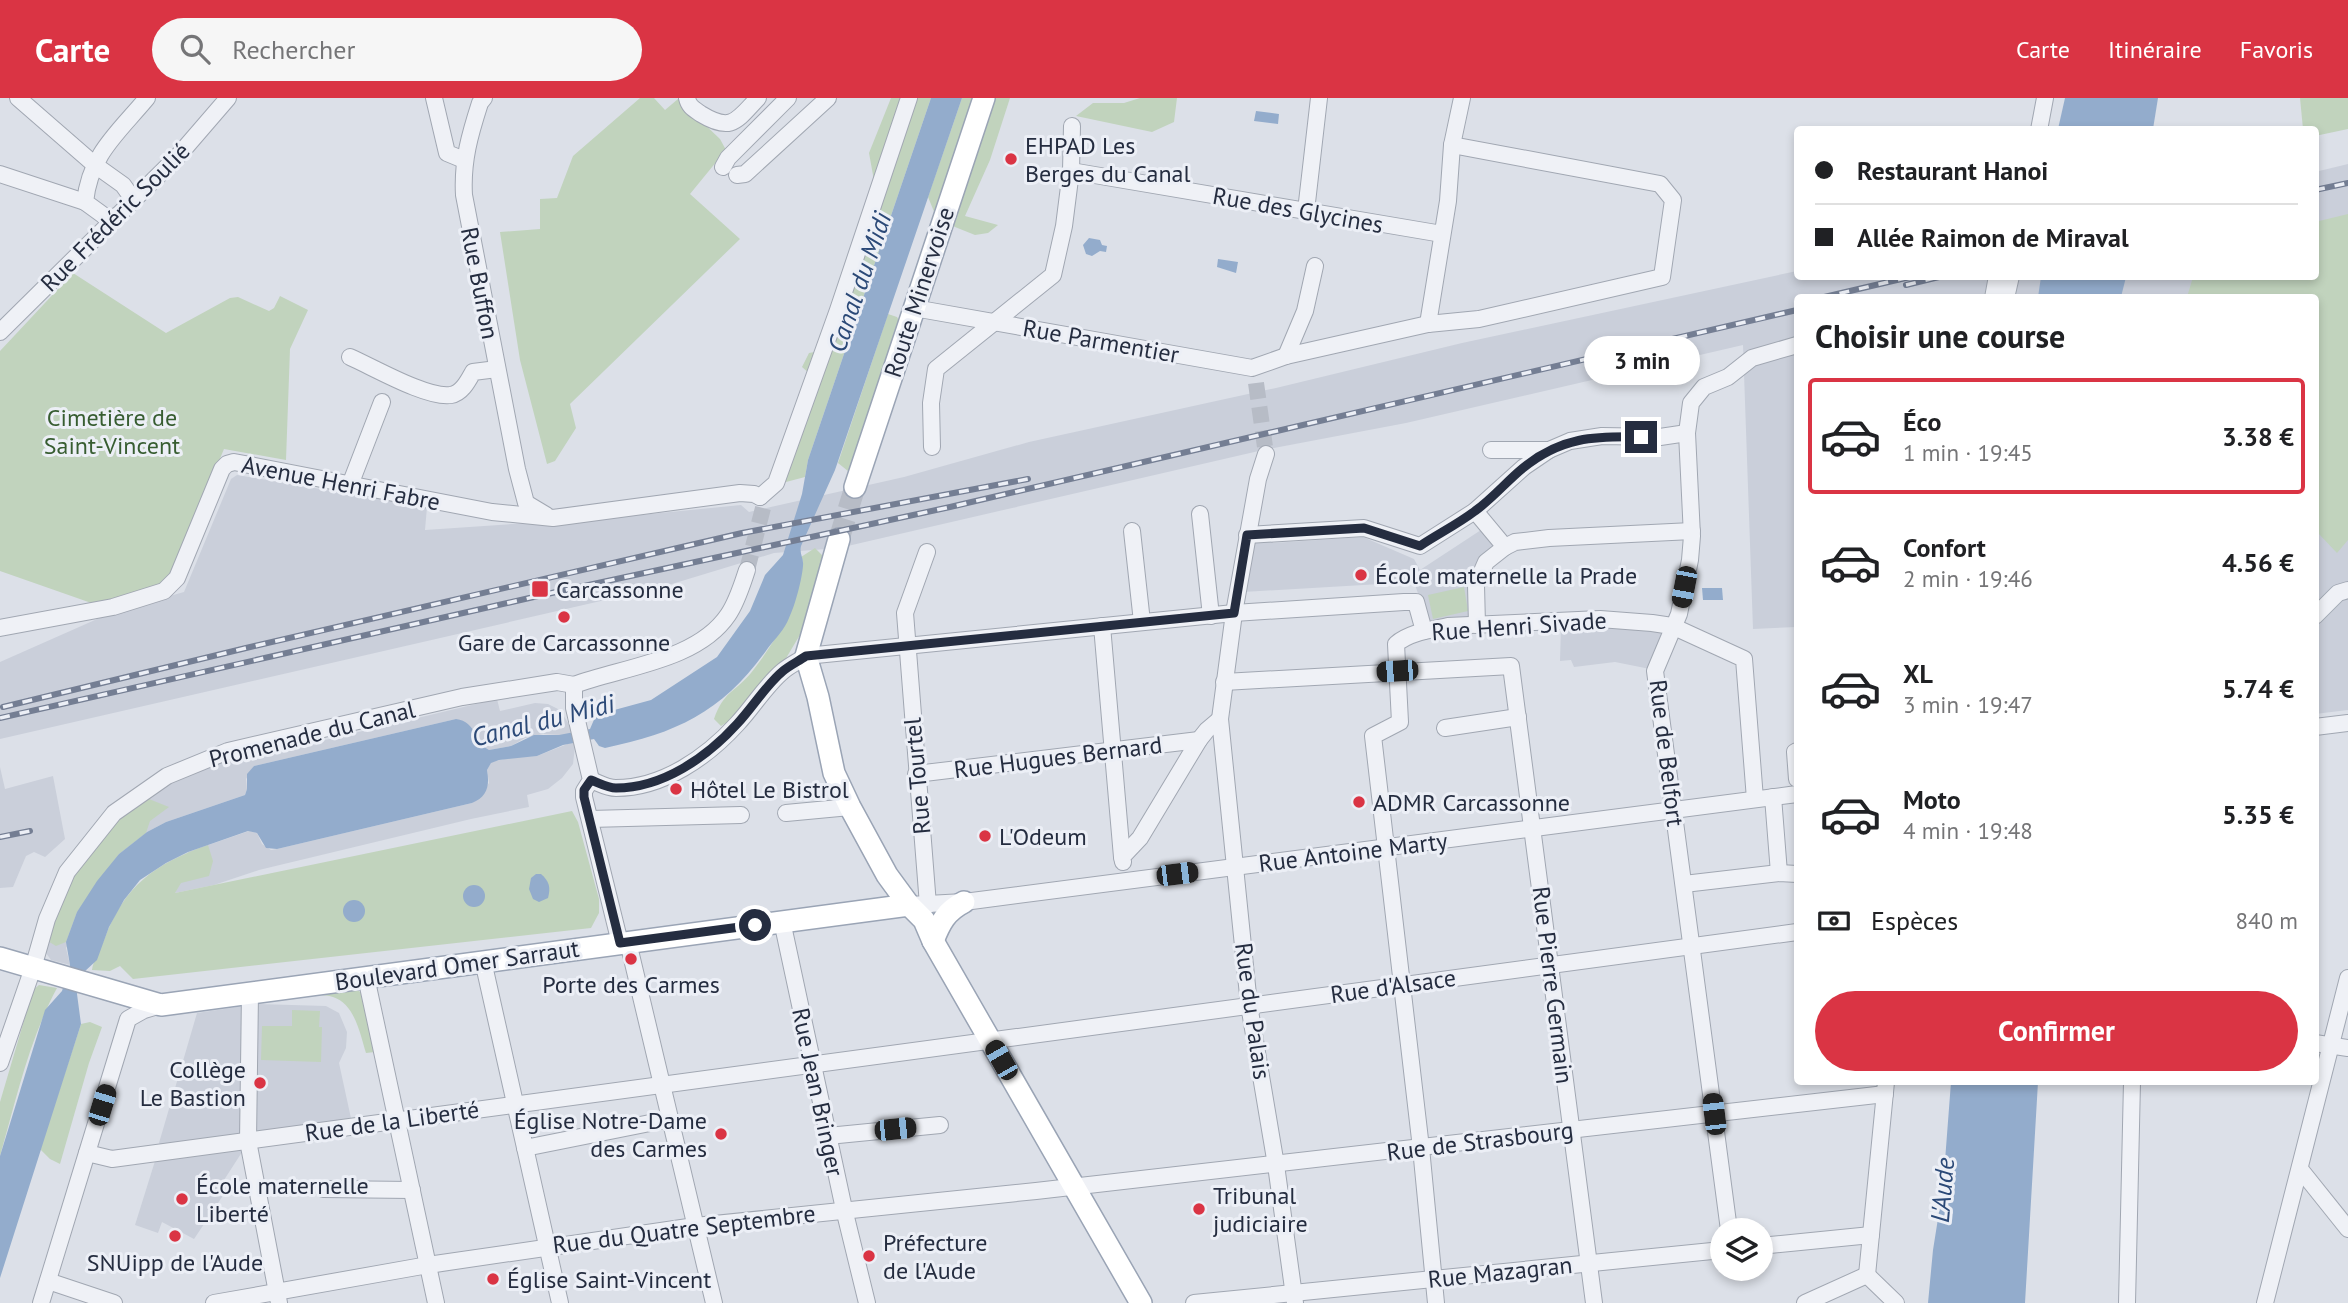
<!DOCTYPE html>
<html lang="fr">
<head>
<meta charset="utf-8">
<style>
  body { margin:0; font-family:"PT Sans",sans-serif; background:#f6f6f6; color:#202124; height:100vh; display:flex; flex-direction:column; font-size:26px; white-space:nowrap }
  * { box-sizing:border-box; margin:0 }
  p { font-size:23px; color:#757577 }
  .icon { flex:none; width:38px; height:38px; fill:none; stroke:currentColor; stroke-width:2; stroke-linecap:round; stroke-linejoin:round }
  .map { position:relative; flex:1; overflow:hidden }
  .sheet { position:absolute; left:1794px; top:196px; width:525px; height:791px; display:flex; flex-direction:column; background:#fff; border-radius:7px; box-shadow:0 4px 10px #0003 }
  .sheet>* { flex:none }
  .guide { position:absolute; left:1794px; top:28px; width:525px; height:154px; border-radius:7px; box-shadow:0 4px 10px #0003; display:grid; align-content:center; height:154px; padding:0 21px; background:#fff }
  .buttons { position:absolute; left:1710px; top:1120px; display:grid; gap:14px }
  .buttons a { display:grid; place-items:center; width:63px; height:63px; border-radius:50%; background:#fff; box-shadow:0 4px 10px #0003; font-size:35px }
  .end { position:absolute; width:32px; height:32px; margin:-16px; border:9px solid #252d40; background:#fff; box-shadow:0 0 0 4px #fff }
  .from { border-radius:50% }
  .bubble { position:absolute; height:49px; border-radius:24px; background:#fff; box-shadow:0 4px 10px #0003; font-size:23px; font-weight:700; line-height:49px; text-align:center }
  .car { position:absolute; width:21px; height:42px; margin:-21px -10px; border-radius:9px; box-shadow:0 0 5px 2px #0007; background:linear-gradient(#222 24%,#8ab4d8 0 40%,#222 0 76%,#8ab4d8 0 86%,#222 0) }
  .guide b { display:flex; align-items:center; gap:24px; height:66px; font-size:26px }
  .guide b+b { border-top:2px solid #e0e0e0 }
  .guide i { width:18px; height:18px; background:#202124 }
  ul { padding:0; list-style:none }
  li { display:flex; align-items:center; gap:21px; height:116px; margin:0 14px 10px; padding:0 7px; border:4px solid transparent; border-radius:7px }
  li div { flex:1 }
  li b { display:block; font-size:26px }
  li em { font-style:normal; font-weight:700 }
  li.selected { border-color:#da3444 }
  li>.icon { width:63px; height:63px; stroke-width:1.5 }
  h2 { padding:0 21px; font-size:32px; line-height:84px }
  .pay { display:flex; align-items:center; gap:18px; height:77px; padding:0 21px; font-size:26px }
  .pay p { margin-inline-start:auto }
  .button { display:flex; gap:14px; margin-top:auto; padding:14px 21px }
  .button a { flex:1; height:80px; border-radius:42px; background:#da3444; color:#fff; font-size:28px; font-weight:700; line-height:80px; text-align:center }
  header { display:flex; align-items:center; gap:42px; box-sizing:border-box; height:98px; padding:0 35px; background:#da3444; color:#fff }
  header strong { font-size:33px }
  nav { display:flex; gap:38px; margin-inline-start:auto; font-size:24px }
  .search { width:490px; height:63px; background:#f6f6f6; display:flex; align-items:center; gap:18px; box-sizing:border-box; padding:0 24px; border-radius:38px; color:#757577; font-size:26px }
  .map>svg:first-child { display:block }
  .built { fill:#cacfda }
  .green { fill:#c1d3bd }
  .water { fill:#93accc }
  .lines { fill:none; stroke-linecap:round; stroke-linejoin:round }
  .minor-tunnel { stroke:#b7bcc6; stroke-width:16; stroke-dasharray:16 8; stroke-linecap:butt }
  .major-tunnel { stroke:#b7bcc6; stroke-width:21; stroke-dasharray:21 10; stroke-linecap:butt }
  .minor-casing { stroke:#a1a7b2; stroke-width:18 }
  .major-casing { stroke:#9aa4b5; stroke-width:24 }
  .minor { stroke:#eff1f6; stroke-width:16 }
  .major { stroke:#fff; stroke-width:21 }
  .rail-casing { stroke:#747e93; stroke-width:6 }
  .rail { stroke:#eceff6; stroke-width:3.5; stroke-dasharray:10; stroke-linecap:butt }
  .route { stroke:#252d40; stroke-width:9 }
  .poi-dot { fill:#da3444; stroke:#eceff6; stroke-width:2.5 }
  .labels { text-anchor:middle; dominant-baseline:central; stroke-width:6; stroke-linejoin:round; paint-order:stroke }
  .poi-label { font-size:24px; fill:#252d40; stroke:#eceff6; text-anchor:start }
  .street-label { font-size:24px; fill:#252d40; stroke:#eceff6 }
  .park-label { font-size:24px; fill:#375d31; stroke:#eceff6 }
  .water-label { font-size:26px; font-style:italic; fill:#2b4977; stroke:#eceff6 }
</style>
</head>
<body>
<header>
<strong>Carte</strong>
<div class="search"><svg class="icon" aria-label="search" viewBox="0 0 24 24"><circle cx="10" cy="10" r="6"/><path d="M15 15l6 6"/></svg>Rechercher</div>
<nav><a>Carte</a><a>Itinéraire</a><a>Favoris</a></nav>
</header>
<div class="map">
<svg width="2348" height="1205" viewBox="0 0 2348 1205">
  <rect width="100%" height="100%" fill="#dce0e8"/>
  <g class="built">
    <polygon points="2348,66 2348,612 2315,616 2315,200 1797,200 1797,529 1753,531 1743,247 1406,325 1263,352 839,450 774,455 662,489 0,641 0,564 113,514 184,494 231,381 237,377 427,409 425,432 630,418 741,407 749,414 904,379 1029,344 1276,290 1462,245 1797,173 1797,178 2315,178 2315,74"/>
    <polygon points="1481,432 1496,452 1472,522 1428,524 1414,484 1243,494 1253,442 1272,440 1273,445 1363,439 1414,461 1420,472"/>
    <polygon points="1561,529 1636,529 1664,535 1650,571 1615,564 1574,569 1571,562 1560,563"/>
    <polygon points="497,601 500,613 535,605 548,606 560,612 570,628 575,648 573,666 562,680 548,691 527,697 529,709 471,721 259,772 214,787 175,795 188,754 249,733 257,735 262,746 271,752 277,751 472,705 489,685 487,672 491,664 513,659 537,658 570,645 559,637 543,636 525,640 511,648 489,652 481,647 479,639 456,621 254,668 246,681 247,691 245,697 166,724 147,734 119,756 66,850 70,867 51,862 46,855 46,847 127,714 169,684 198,669 262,657"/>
    <polygon points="0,669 5,691 53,678 65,741 45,759 34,754 26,758 13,789 0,790"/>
    <polygon points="258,906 326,908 339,915 347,934 346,950 339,965 352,1025 164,1050 159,1045 197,915"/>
    <polygon points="244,1051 224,1082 230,1087 194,1141 162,1124 158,1135 135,1127 155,1063"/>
  </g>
  <g class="green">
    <polygon points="640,0 654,0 665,12 678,1 720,41 726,52 690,96 740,141 570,306 576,330 555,363 547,366 520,262 500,134 540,131 540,101 557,100 573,58"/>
    <polygon points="891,0 931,0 808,362 805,379 786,384 781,381 817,282 802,269 809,255 820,253 873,89 873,77 869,55"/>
    <polygon points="962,0 1010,0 990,62 965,118 998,127 988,135 975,137 955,129 935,116 928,99"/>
    <polygon points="1140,0 1177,0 1174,24 1152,34 1076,18 1093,5 1124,5"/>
    <polygon points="2300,0 2348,0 2348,31 2315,38 2315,32 2303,31"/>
    <polygon points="2348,116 2348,442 2337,455 2318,435 2315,437 2315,200 2187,199 2193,179 2315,178 2315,124"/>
    <polygon points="73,175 166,235 230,200 238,199 269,213 274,210 280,198 308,212 290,251 286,362 224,351 172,475 158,488 97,507 0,473 0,253"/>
    <polygon points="888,216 897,219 902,228 880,298 869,312 856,374 848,373 838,365"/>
    <path d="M815,450L829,464L807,525L782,567L729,623L721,628L714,621C724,593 734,595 751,575C781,536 794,511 803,463L801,459Z"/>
    <polygon points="1464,489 1468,513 1433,521 1428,497"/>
    <polygon points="144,699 169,709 150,723 146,735 119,756 77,814 66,844 56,848 46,842 67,774 96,741"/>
    <path d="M572,713L578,724L599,801V815L591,830L133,881L120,868L110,873L92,872C93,863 100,852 104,842C124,788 154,766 208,747L213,763L209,778L181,785L175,795Z"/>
    <path d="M39,887L57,890C29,942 16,1002 0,1058V1004L33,892Z"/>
    <path d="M349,889L358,892L363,897L375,954L366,955C360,936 355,906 333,899C324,896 310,897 300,896Z"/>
    <polygon points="292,912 320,913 319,929 322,929 321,964 261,962 262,928 292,928"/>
    <polygon points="90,924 102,929 89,965 60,1066 50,1061 40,1051 81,926"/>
  </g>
  <g class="water">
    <path d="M931,0H962L835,372L801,448C799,456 804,460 803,468C802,481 795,508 789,520C785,531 775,541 768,550C724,613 678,635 605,650L599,648L594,641L563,647L537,658L499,662L491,665L487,672C490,688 487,699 472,705L277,751L266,750L257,735L248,733L188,754L166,765L140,782L124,802L109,829L97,862L84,874L77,896L81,926L0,1180V1058L45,912L62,893L70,867L66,844L77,814L97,783L119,756L147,734L166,724L245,697L247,691V676L254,668L456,621C477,624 474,644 489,652L511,648L534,637H559L590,631L596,617L651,602L717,559L750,513L765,477L783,457L802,396L808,362Z"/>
    <polygon points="2065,0 2158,0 2153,31 2058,31"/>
    <polygon points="1256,13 1279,16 1278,26 1254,23"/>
    <polygon points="1089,140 1100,142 1102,147 1107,148 1106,154 1100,153 1092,158 1086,156 1083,147"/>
    <polygon points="1218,161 1238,164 1236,175 1217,169"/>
    <polygon points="2041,179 2041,178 2126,179 2121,199 2038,199"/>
    <polygon points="1702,490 1722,490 1723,502 1703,502"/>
    <path d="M536,776H541C549,783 551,789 548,800L539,804L533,801L529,791L531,780Z"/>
    <circle cx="474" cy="798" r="11"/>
    <circle cx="354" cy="813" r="11"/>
    <polygon points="1951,984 2038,984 2025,1205 1928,1205 1933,1152 1943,1089"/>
  </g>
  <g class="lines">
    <g class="minor-tunnel">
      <polyline points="1256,285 1266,356"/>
      <polyline points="747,472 763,410"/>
    </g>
    <polyline class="major-tunnel" points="839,441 855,389"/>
    <defs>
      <g id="minor">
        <polyline points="18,0 95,67 123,87 133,101"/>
        <polyline points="434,0 447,55 464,62"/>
        <path d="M484,0L480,5C470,36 462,63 464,97L517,371L526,405L546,417"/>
        <path d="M687,0C689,9 694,11 701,16C732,35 737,22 758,0"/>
        <polyline points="2039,32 2045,0"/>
        <polyline points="723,69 728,60 788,0"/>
        <polyline points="1071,73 1442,136"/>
        <polyline points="0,76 85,104"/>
        <polyline points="737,77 745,76 828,0"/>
        <polyline points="1306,113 1319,0"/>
        <path d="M117,118L107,120L85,104C90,56 118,35 147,0"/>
        <polyline points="1993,200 1997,178"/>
        <polyline points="2006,200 2011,178"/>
        <polyline points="914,210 1252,270 1286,258 1428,226 1479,221 1662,179 1673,102 1660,86 1452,47"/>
        <polyline points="1428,226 1448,103 1452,47 1462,0"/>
        <polyline points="0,234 178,58 228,0"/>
        <polyline points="1286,258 1305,213 1315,168"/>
        <path d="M350,259C373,269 428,301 451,297C462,295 468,283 473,274L497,271"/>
        <polyline points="932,349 931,305 936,271 1053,177 1064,128 1071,73 1072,28"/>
        <polyline points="1491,352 1549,352 1570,343 1602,338 1660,339 1687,335"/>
        <polyline points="1266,356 1258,381 1234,515 1220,621 1249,907 1276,1067 1295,1205"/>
        <polyline points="350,387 382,304"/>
        <polyline points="760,399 776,385 838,212 909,0"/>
        <polyline points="1475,413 1505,449"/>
        <polyline points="1200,416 1211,518"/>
        <polyline points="1132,433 1142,524"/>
        <polyline points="1247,437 1364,430 1420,448 1475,413 1524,369 1549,352"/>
        <polyline points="927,454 905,515 928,807"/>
        <polyline points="2315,518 2338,495 2348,492"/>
        <polyline points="1477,527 1476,487 1486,464 1505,449 1515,444 1549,440 1692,433"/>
        <polyline points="1102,528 1122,759"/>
        <polyline points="0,530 113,509 164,493 177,480 222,371 227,366 234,364 492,414 553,420 740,395 754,396 760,399"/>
        <polyline points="1224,584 1511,568 1594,1205"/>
        <polyline points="574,587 574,610 591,682 584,693 584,699 620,845"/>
        <path d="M574,587C622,569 697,563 728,517C737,504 742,487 747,472"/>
        <polyline points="2315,629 2348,625"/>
        <polyline points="1445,630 1518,619"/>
        <polyline points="1797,653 1795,654 1797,681"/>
        <polyline points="916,676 1199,642"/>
        <path d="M591,682C599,685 607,690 616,690C663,690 707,659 737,626C753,609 766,587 783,573C790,567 799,563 806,558L1234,515L1404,504H1416L1424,533"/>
        <polyline points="1773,699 1779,775"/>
        <polyline points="786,715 850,709"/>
        <polyline points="590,721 741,717"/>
        <polyline points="1123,764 1122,759 1140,740 1199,642 1207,632 1220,621"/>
        <polyline points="1684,786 1779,775 1797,776"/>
        <polyline points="909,807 964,804 1797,696"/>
        <polyline points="782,823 844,1111 867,1205"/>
        <polyline points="628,844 714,1205"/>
        <polyline points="483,863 560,1205"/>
        <polyline points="366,879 436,1205"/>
        <polyline points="250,895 248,1043 279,1205"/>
        <polyline points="2315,945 2348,950"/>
        <polyline points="0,965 33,870 47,821 67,774 114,715 167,678 228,653 462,599 557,584 574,587"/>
        <polyline points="828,1038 940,1027"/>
        <polyline points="525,1050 670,1021"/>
        <polyline points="87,1055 112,1061 1797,834"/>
        <polyline points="2300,1071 2348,1131"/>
        <polyline points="323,1091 412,1092"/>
        <polyline points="1729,1132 1655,573 1679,516 1690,462 1692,438 1687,335 1691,305 1704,289 1728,279 1752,260 1797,247"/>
        <polyline points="1760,1148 1871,1137"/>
        <polyline points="1867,1177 1886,984"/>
        <polyline points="1867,1177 1896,1205"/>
        <polyline points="48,1183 114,1205"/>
        <polyline points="41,1205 128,921 144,912 161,907"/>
        <polyline points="214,1205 428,1167 695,1128 1036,1093 1885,996"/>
        <polyline points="1194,1205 1722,1152"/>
        <path d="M1436,1205L1421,1050L1373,638L1400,624L1396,546C1410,534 1431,532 1448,528L1600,521L1652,525L1672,528L1744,561L1755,701"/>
        <polyline points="1805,1205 1867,1177"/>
        <polyline points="2127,1205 2132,984"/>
        <polyline points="2265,1205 2348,880"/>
      </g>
      <g id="major">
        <polyline points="855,389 984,0"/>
        <polyline points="839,441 806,558 818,599 834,675 850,709 887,777 909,807 924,822 933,843 1141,1205"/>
        <path d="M933,843C940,825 946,813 964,804"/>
        <polyline points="0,860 161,907 909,807"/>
      </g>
    </defs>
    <use href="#minor" class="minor-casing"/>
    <use href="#major" class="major-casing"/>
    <use href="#minor" class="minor"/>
    <use href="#major" class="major"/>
    <defs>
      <g id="rail">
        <polyline points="2315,92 2348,85"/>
        <polyline points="1906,187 1943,178"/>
        <polyline points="1820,200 1914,178"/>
        <polyline points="3,609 246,550 742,435 1028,381"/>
        <polyline points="0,620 547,496 950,409 1797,212"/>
        <polyline points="0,739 30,733"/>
      </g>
    </defs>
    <use href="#rail" class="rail-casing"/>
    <use href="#rail" class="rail"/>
  </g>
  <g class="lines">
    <path class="route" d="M755,827L620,845L584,699V692L591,682C599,685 608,690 616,690C663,690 707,659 737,626C753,609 766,587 783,573C790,567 799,563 806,558L1234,515L1247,437L1364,430L1420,448C1438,436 1458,426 1475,413C1492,401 1507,383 1523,370C1561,339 1594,338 1641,339"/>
  </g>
  <g class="poi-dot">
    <circle cx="1011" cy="61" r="7"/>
    <circle cx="1361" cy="477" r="7"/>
    <rect x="531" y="482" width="18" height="18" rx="3.5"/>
    <circle cx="564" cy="519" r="7"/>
    <circle cx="676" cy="691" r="7"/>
    <circle cx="1359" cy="704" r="7"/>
    <circle cx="985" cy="738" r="7"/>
    <circle cx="631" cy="861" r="7"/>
    <circle cx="260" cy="985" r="7"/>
    <circle cx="721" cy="1036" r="7"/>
    <circle cx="182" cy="1101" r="7"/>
    <circle cx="1199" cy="1111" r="7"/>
    <circle cx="175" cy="1138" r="7"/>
    <circle cx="869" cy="1158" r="7"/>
    <circle cx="493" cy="1181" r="7"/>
  </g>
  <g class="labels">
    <g class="poi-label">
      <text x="1025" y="47">EHPAD Les<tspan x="1025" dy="28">Berges du Canal</tspan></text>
      <text x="1375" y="477">École maternelle la Prade</text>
      <text x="556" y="491">Carcassonne</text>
      <text x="564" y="544" text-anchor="middle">Gare de Carcassonne</text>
      <text x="690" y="691">Hôtel Le Bistrol</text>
      <text x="1373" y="704">ADMR Carcassonne</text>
      <text x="999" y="738">L'Odeum</text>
      <text x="631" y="886" text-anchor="middle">Porte des Carmes</text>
      <text x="246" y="971" text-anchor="end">Collège<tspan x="246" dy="28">Le Bastion</tspan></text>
      <text x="707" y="1022" text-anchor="end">Église Notre-Dame<tspan x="707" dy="28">des Carmes</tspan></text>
      <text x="196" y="1087">École maternelle<tspan x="196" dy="28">Liberté</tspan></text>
      <text x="1213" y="1097">Tribunal<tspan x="1213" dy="28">judiciaire</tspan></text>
      <text x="883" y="1144">Préfecture<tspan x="883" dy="28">de l'Aude</tspan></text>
      <text x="175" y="1164" text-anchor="middle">SNUipp de l'Aude</text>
      <text x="507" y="1181">Église Saint-Vincent</text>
    </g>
    <g class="street-label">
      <text transform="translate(1298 112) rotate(10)">Rue des Glycines</text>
      <text transform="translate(115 119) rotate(-45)">Rue Frédéric Soulié</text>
      <text transform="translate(480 185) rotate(79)">Rue Buffon</text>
      <text transform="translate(919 194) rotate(-72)">Route Minervoise</text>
      <text transform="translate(1101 243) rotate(10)">Rue Parmentier</text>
      <text transform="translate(341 385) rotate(11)">Avenue Henri Fabre</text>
      <text transform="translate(1519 528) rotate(-4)">Rue Henri Sivade</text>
      <text transform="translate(312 636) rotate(-14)">Promenade du Canal</text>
      <text transform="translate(1667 655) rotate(83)">Rue de Belfort</text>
      <text transform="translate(1058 659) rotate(-7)">Rue Hugues Bernard</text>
      <text transform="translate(917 678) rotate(-95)">Rue Tourtel</text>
      <text transform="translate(1353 754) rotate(-7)">Rue Antoine Marty</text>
      <text transform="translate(457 867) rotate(-8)">Boulevard Omer Sarraut</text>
      <text transform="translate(1553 887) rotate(83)">Rue Pierre Germain</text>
      <text transform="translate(1393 888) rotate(-8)">Rue d'Alsace</text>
      <text transform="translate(1253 913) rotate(82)">Rue du Palais</text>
      <text transform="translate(818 994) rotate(78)">Rue Jean Bringer</text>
      <text transform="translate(392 1023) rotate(-8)">Rue de la Liberté</text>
      <text transform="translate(1480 1043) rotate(-7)">Rue de Strasbourg</text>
      <text transform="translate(684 1131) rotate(-7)">Rue du Quatre Septembre</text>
      <text transform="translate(1500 1174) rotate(-6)">Rue Mazagran</text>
    </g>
    <g class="park-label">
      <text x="112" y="319">Cimetière de<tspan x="112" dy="28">Saint-Vincent</tspan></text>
    </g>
    <g class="water-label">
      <text transform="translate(859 184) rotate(-71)">Canal du Midi</text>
      <text transform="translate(543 622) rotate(-14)">Canal du Midi</text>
      <text transform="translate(1942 1092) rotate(-85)">L'Aude</text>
    </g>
  </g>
</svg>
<div class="buttons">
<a><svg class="icon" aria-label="layers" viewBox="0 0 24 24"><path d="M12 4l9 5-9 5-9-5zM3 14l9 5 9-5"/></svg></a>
</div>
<i class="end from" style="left:755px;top:827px"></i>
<i class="end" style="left:1641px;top:339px"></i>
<div class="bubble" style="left:1584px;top:238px;width:116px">3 min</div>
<i class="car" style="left:1684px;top:489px;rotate:191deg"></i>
<i class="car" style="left:1397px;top:573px;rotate:266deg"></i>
<i class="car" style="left:1177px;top:776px;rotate:83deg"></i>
<i class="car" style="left:1001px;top:962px;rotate:330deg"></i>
<i class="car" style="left:102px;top:1007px;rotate:17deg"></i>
<i class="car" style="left:1714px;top:1016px;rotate:353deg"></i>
<i class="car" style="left:895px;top:1031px;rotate:84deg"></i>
<div class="guide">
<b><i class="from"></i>Restaurant Hanoi</b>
<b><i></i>Allée Raimon de Miraval</b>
</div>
<section class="sheet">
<h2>Choisir une course</h2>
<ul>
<li class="selected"><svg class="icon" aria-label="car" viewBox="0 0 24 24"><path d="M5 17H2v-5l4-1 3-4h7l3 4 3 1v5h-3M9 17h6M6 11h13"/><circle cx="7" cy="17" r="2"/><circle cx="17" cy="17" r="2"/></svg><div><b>Éco</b><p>1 min · 19:45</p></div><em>3.38 €</em></li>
<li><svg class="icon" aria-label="car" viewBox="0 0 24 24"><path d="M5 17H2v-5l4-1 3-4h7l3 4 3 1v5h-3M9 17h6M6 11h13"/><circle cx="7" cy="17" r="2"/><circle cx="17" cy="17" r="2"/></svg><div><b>Confort</b><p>2 min · 19:46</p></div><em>4.56 €</em></li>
<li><svg class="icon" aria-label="car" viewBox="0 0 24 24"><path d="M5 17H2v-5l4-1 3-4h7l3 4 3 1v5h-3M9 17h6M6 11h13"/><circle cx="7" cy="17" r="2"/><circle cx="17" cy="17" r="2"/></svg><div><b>XL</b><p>3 min · 19:47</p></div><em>5.74 €</em></li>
<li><svg class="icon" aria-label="car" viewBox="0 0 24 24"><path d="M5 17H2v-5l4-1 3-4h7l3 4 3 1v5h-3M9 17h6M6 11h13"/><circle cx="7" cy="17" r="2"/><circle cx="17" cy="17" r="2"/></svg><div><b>Moto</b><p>4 min · 19:48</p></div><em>5.35 €</em></li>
</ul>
<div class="pay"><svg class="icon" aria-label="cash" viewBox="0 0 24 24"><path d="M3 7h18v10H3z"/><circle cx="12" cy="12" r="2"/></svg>Espèces<p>840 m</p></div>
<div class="button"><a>Confirmer</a></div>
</section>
</div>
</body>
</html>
